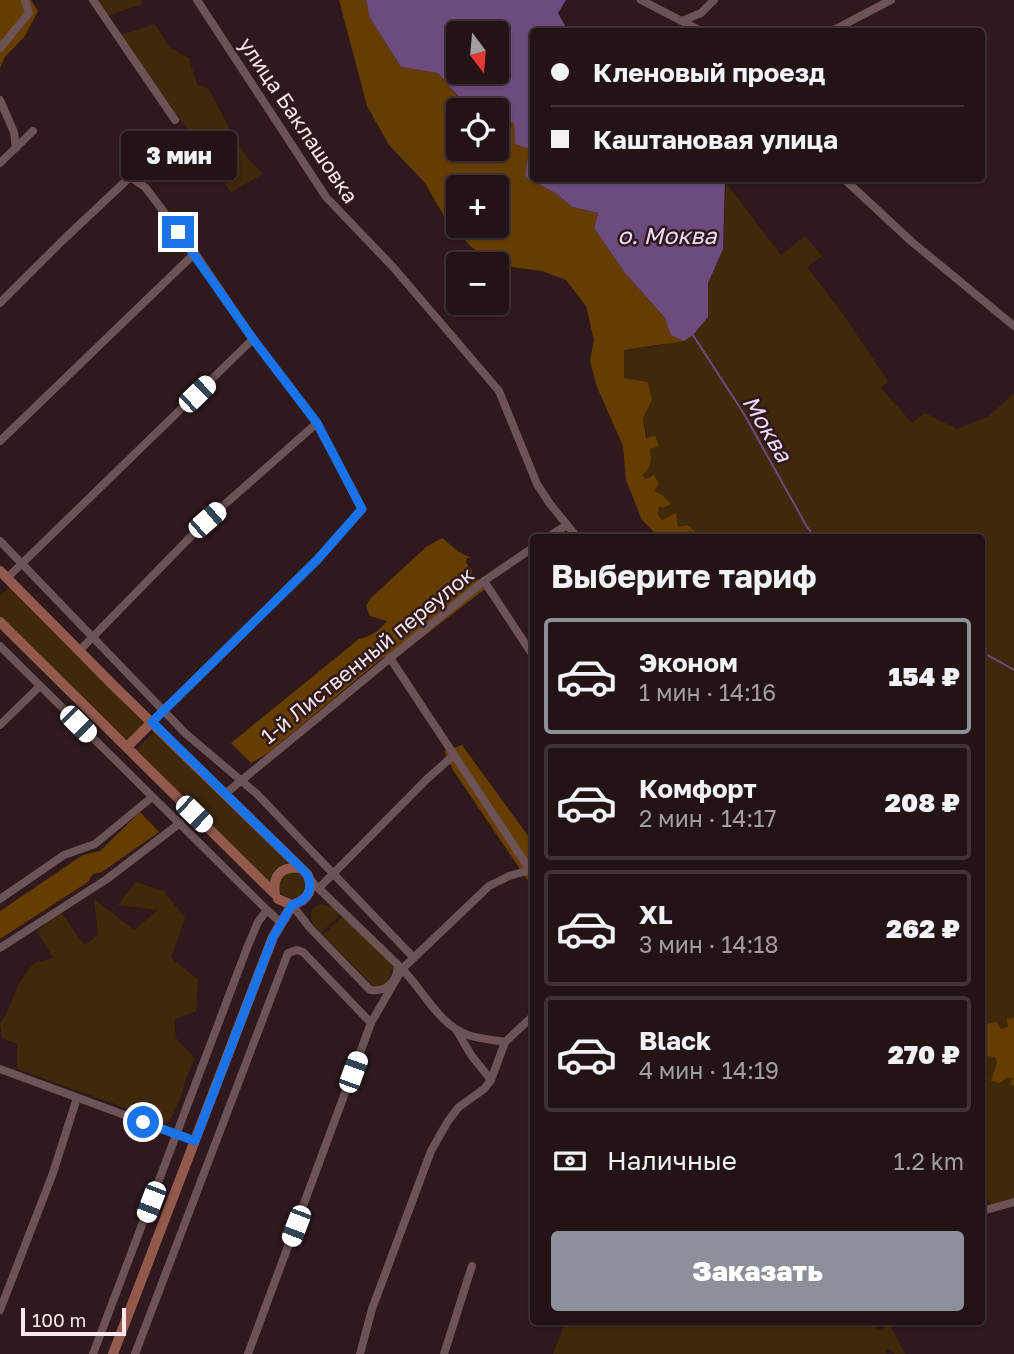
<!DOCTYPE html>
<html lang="ru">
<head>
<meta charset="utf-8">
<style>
  body { margin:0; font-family:"Golos Text",sans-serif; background:#2b1c1e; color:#f1f3f6; height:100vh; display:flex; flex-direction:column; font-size:26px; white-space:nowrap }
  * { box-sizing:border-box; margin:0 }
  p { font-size:23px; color:#a39ea0 }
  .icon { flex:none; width:38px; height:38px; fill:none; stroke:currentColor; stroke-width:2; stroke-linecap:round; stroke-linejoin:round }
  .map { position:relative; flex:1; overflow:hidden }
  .drawer { position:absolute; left:530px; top:534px; width:455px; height:791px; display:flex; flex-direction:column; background:#231315; border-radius:7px; box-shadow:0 2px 5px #0004,0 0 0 2px #403234 }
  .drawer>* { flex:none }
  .top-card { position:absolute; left:530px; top:28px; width:455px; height:154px; border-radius:7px; box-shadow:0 2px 5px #0004,0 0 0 2px #403234; display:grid; align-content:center; height:154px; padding:0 21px; background:#231315 }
  .needle { width:46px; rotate:164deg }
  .fabs { position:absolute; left:446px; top:21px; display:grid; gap:14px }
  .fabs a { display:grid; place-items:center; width:63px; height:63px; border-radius:7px; background:#231315; box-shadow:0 2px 5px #0004,0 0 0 2px #403234; font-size:35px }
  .scale { position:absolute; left:21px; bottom:18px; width:105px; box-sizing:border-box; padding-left:7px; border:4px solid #f8e8e9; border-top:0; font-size:19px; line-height:24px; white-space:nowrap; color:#f8e8e9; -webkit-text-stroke:5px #2f191c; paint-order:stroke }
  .end { position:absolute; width:32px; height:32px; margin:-16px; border:9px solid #1a73e8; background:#fff; box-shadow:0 0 0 4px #fff }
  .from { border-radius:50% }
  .bubble { position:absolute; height:49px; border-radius:7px; background:#231315; box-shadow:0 2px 5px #0004,0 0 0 2px #403234; font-size:23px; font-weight:800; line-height:49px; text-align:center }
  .car { position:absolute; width:21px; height:42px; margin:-21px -10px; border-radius:9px; box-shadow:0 0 5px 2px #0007; background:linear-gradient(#fff 24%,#345 0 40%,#fff 0 76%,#345 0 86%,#fff 0) }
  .top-card b { display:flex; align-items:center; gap:24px; height:66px; font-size:26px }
  .top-card b+b { border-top:2px solid #403234 }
  .top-card i { width:18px; height:18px; background:#f1f3f6 }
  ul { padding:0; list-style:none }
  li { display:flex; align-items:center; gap:21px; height:116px; margin:0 14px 10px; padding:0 7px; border:4px solid #403234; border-radius:7px }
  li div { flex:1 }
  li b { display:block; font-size:26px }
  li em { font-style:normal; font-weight:800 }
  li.selected { border-color:#8c9099 }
  li>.icon { width:63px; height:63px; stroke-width:1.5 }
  h2 { padding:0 21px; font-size:32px; line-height:84px }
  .pay { display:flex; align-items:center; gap:18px; height:77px; padding:0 21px; font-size:26px }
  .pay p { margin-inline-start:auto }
  .cta { display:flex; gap:14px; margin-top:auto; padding:14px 21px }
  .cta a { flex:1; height:80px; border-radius:7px; background:#8c9099; color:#fff; font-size:28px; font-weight:800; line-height:80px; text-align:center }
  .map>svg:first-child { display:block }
  .green { fill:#40280a }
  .forest { fill:#663d00; fill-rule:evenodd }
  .water { fill:#6e4b7e; fill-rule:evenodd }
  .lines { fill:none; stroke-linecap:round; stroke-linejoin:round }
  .stream { stroke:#6e4b7e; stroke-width:2 }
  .street { stroke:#6d5355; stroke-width:8 }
  .secondary { stroke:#92594c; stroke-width:10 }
  .route { stroke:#1a73e8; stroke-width:9 }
  .labels { text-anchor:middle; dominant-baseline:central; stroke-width:5; stroke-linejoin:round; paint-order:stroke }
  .street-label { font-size:21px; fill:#f8e8e9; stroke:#2f191c }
  .water-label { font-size:23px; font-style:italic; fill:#f0dbfa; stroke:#2f191c }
</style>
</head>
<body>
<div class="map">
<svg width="1014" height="1354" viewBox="0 0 1014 1354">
  <rect width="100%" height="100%" fill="#2f191c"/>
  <g class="green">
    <polygon points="97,0 140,0 143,4 107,16"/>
    <path d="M155,24L170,48L189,58L197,85L208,88C225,117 237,151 263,174L231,192L121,35Z"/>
    <path d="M726,183L781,255L805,236L822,256L807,267L838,307L888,381L881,388L912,423L925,413L957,429L989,416L1014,393V1017L1007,1019L1008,1027L1001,1030L986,1023L982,1025V537H702L687,526L678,527L676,514L662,520C656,511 654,487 654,475L646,479L642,474C659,462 646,436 643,418L652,400L648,382L624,378L623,350L660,346L708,317V283L723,249Z"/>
    <polygon points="10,587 143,720 142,726 130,738 124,739 0,616 0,596"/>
    <polygon points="155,731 288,862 276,868 269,881 136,750"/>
    <circle cx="292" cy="885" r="13"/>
    <path d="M136,882L164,891L185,918L171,958L198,979L196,1011L174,1020L176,1038L195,1059C183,1079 182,1104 168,1123L17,1069V1044L2,1038L0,1023L6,1015L19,983L34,963L53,958L37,931L61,912L84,945L98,935L94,899L134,930L158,910L118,905Z"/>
    <path d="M322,904L331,906L340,915L321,933C313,925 308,919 313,908Z"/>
    <polygon points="342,916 393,966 389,981 380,987 372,985 323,935"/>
    <polygon points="982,1050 987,1055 995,1057 997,1062 993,1072 1013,1078 1011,1084 1014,1086 1014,1198 990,1205 982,1188 984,1140 982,1136 982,1081 988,1072 982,1060"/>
    <polygon points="566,1321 872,1321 878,1330 890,1325 905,1354 895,1354 887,1350 886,1354 553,1354"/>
  </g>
  <g class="forest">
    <polygon points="0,0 31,0 38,11 25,36 5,57 0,68"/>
    <path d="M339,0H366L370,18L401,67L438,73L463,103L482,110H458V149H497V116L514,123L515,143L529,149L525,177L557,194L572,207L598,213L594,228L625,273L665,318L671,334L684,341L624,350V378L648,382L652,400L643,418L646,438L655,436L659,446L650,449C652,459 651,469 642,475L646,479L654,475L659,484L654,491L661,494L671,504L663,508L659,506L658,514L662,520L676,513L678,527L687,525L702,537H659L642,520L626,480L623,446L597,387L590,361L594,340L586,306L566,280L542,271L503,266L471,247L445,218L425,183L389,145L367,106ZM458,187H497V226H458Z"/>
    <path d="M442,538L459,552L471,558H467L466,563L472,570V573L462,583L464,587L473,581L481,579L485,589L402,653L391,654L381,659L267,754L251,763L231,743L359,639C370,637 380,630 387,621L370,616L366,606L371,598L426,547Z"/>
    <polygon points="462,745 534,844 534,890 453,770 444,751"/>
    <polygon points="140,812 159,832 102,872 93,874 88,882 0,939 0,911 83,855 100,851"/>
    <polygon points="1014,1017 1014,1086 1010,1084 1013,1078 1006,1078 1000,1083 991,1081 997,1062 995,1057 987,1056 982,1050 982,1025 997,1022 1001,1029 1008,1027 1007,1019"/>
  </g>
  <path class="water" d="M366,0H566L558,13L568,31L534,32V178L725,179L723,249L708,283V317L693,335L684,341L671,335L665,318L625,273L594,228L598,213L572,207L557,194L525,177L529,149L515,144L514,123L497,116V110C465,110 457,95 438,73L401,67L370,18ZM458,33H497V72H458Z"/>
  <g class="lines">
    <g class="stream">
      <polyline points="693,335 744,414 807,527 815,537"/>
      <polyline points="982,652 1014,670"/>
    </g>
    <g class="street">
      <polyline points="93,0 175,120"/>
      <polyline points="197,0 326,197 393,267 499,391 537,484 550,504 577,537"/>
      <polyline points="641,0 703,32"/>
      <polyline points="682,21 701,13 714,0"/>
      <polyline points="830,32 891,0"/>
      <polyline points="0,48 29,13 25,0"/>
      <polyline points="0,100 14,132 16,148"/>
      <polyline points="0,163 33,131"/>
      <polyline points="843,178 912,242 1014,326"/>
      <polyline points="0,303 62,241 130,177 145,187 195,253 253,339 317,423 362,509 317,560 152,722"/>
      <polyline points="0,441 195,253"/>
      <polyline points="548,537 567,525"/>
      <polyline points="0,541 185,733 257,794 413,957"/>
      <polyline points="7,578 253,339"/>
      <polyline points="484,581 534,657"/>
      <polyline points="0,646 267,910 258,922 247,948 93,1354"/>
      <polyline points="79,651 207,520 317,423"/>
      <polyline points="390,658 534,876"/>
      <polyline points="0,725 40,686"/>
      <polyline points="225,794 484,581 534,547"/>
      <polyline points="319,888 427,779 454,755"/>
      <polyline points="0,899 64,855 95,844 152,797"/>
      <path d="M292,905L310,928L370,990C387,992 397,982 398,965L311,881"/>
      <polyline points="267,910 281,923"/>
      <polyline points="0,948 107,879 180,823"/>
      <path d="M399,966C422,987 437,1024 468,1035C480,1039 493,1040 505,1042"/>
      <polyline points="457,1031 471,1055 491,1080"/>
      <polyline points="0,1069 195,1141"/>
      <polyline points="982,1211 1014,1202"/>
      <polyline points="0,1310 53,1173 77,1098"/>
      <polyline points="135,1354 288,953 297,950 303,952 371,1023"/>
      <polyline points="248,1354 371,1023 402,969 489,886 509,876 530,870"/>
      <polyline points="360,1354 372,1309 431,1151 448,1121 459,1107 484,1089 491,1080 505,1042 534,1015"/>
      <polyline points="444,1354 472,1266"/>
    </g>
    <g class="secondary">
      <path d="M0,571L115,687L307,874C315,889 308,900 292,905L278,899"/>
      <polyline points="0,622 274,893"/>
      <polyline points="127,747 152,722"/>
      <path d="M275,894C272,875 282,866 300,868"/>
      <polyline points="113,1354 273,937 292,905"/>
    </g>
  </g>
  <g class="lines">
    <path class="route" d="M143,1122L195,1141L273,937L292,905C308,900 314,889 307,874L152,722L317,560L362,509L317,423L253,339L178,232"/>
  </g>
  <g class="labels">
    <g class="street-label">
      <text transform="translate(299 120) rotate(56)">улица Баклашовка</text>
      <text transform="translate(367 655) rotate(-39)">1-й Лиственный переулок</text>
    </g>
    <g class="water-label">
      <text x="667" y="235">о. Моква</text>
      <text transform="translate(768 428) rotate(59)">Моква</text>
    </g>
  </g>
</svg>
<div class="fabs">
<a><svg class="needle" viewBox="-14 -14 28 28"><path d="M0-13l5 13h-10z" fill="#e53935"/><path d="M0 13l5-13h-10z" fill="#a39ea0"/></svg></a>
<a><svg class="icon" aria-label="locate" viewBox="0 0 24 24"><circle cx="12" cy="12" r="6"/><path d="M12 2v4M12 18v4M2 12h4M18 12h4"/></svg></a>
<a>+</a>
<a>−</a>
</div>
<div class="scale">100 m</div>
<i class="end from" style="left:143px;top:1122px"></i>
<i class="end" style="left:178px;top:232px"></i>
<div class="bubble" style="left:121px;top:131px;width:116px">3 мин</div>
<i class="car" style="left:197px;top:394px;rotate:46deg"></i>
<i class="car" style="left:207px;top:520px;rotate:49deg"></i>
<i class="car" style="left:78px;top:724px;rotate:135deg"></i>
<i class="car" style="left:194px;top:814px;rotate:134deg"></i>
<i class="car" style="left:353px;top:1072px;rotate:20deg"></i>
<i class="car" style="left:151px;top:1202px;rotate:201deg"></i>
<i class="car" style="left:296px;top:1226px;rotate:201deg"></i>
<div class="top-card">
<b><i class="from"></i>Кленовый проезд</b>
<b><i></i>Каштановая улица</b>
</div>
<section class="drawer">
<h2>Выберите тариф</h2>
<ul>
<li class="selected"><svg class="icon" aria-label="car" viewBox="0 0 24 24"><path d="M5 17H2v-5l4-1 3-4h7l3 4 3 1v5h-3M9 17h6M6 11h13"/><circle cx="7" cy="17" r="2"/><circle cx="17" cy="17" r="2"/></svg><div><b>Эконом</b><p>1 мин · 14:16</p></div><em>154 ₽</em></li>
<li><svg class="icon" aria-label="car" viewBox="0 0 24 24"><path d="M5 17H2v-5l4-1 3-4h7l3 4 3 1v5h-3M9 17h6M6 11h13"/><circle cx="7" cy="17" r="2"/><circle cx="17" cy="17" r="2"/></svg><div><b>Комфорт</b><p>2 мин · 14:17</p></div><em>208 ₽</em></li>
<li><svg class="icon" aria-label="car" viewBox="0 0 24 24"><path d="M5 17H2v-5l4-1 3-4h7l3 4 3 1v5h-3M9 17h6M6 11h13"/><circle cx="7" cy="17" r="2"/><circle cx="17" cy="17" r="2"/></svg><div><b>XL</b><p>3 мин · 14:18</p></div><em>262 ₽</em></li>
<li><svg class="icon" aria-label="car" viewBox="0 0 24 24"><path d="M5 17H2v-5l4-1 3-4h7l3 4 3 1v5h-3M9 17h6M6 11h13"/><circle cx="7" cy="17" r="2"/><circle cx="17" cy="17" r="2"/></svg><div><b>Black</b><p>4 мин · 14:19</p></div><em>270 ₽</em></li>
</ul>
<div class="pay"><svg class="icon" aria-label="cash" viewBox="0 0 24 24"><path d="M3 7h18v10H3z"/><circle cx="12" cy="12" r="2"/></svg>Наличные<p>1.2 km</p></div>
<div class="cta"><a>Заказать</a></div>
</section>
</div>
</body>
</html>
